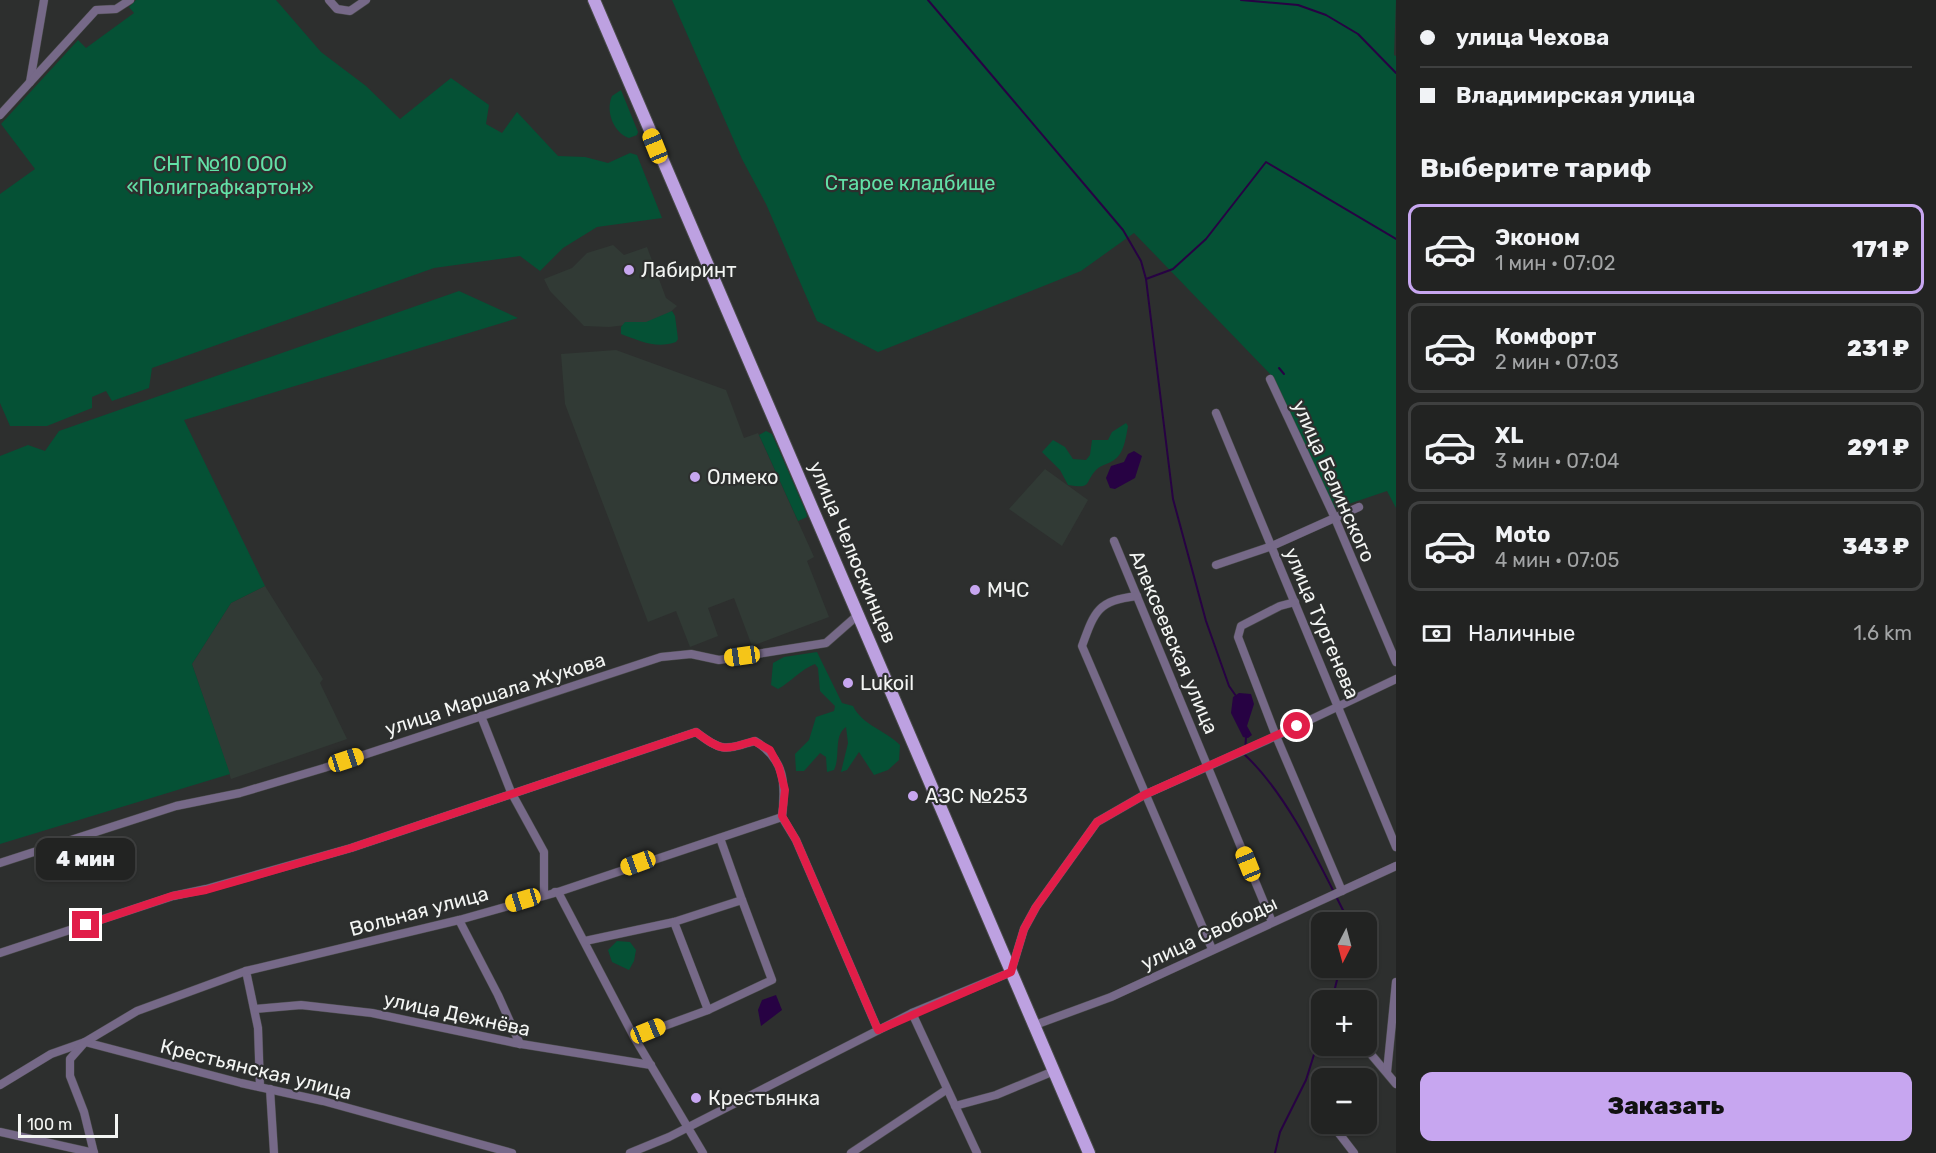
<!DOCTYPE html>
<html lang="ru">
<head>
<meta charset="utf-8">
<style>
  body { margin:0; font-family:Rubik,sans-serif; background:#2a2b2a; color:#f1f3f6; height:100vh; display:flex; flex-direction:column; font-size:22px; white-space:nowrap }
  * { box-sizing:border-box; margin:0 }
  p { font-size:20px; color:#a2a4a5 }
  .icon { flex:none; width:33px; height:33px; fill:none; stroke:currentColor; stroke-width:2; stroke-linecap:round; stroke-linejoin:round }
  .map { position:relative; flex:1; overflow:hidden }
  .panel { display:flex; flex-direction:column; background:#222322; width:540px }
  .panel>* { flex:none }
  .top-card { display:grid; align-content:center; height:132px; padding:0 24px; background:#222322 }
  .needle { width:39px; rotate:186deg }
  .tools { position:absolute; left:1311px; top:912px; display:grid; gap:12px }
  .tools a { display:grid; place-items:center; width:66px; height:66px; border-radius:12px; background:#222322; box-shadow:0 2px 4px #0004,0 0 0 2px #3f4040; font-size:30px }
  .scale { position:absolute; left:18px; bottom:15px; width:100px; box-sizing:border-box; padding-left:6px; border:3px solid #f3f5f3; border-top:0; font-size:16px; line-height:21px; white-space:nowrap; color:#f3f5f3; -webkit-text-stroke:4px #2d2f2e; paint-order:stroke }
  .end { position:absolute; width:27px; height:27px; margin:-14px; border:8px solid #e11d48; background:#fff; box-shadow:0 0 0 3px #fff }
  .from { border-radius:50% }
  .bubble { position:absolute; height:42px; border-radius:12px; background:#222322; box-shadow:0 2px 4px #0004,0 0 0 2px #3f4040; font-size:20px; font-weight:800; line-height:42px; text-align:center }
  .car { position:absolute; width:18px; height:36px; margin:-18px -9px; border-radius:8px; box-shadow:0 0 4px 2px #0007; background:linear-gradient(#f5c518 24%,#345 0 40%,#f5c518 0 76%,#345 0 86%,#f5c518 0) }
  .top-card b { display:flex; align-items:center; gap:21px; height:57px; font-size:22px }
  .top-card b+b { border-top:2px solid #3f4040 }
  .top-card i { width:15px; height:15px; background:#f1f3f6 }
  ul { padding:0; list-style:none }
  li { display:flex; align-items:center; gap:18px; height:90px; margin:0 12px 9px; padding:0 12px; border:3px solid #3f4040; border-radius:12px }
  li div { flex:1 }
  li b { display:block; font-size:22px }
  li em { font-style:normal; font-weight:800 }
  li.on { border-color:#c7a6f0 }
  li>.icon { width:54px; height:54px; stroke-width:1.5 }
  h2 { padding:0 24px; font-size:27px; line-height:72px }
  .pay { display:flex; align-items:center; gap:15px; height:66px; padding:0 24px; font-size:22px }
  .pay p { margin-inline-start:auto }
  .button { display:flex; gap:12px; margin-top:auto; padding:12px 24px }
  .button a { flex:1; height:69px; border-radius:12px; background:#c7a6f0; color:#111; font-size:24px; font-weight:800; line-height:69px; text-align:center }
  main { display:flex; flex:1; min-height:0 }
  .map>svg:first-child { display:block }
  .built { fill:#313a35 }
  .green { fill:#055135 }
  .water { fill:#270243 }
  .lines { fill:none; stroke-linecap:round; stroke-linejoin:round }
  .stream { stroke:#270243; stroke-width:2 }
  .minor-casing { stroke:#494b4a; stroke-width:9 }
  .primary-casing { stroke:#494b4a; stroke-width:14 }
  .minor { stroke:#766988; stroke-width:8 }
  .primary { stroke:#bda1e1; stroke-width:12 }
  .route { stroke:#e11d48; stroke-width:8 }
  .poi-dot { fill:#c7a6f0; stroke:#2d2f2e; stroke-width:2 }
  .labels { text-anchor:middle; dominant-baseline:central; stroke-width:4.5; stroke-linejoin:round; paint-order:stroke }
  .park-label { font-size:20px; fill:#62e1a7; stroke:#2d2f2e }
  .poi-label { font-size:20px; fill:#f3f5f3; stroke:#2d2f2e; text-anchor:start }
  .street-label { font-size:20px; fill:#f3f5f3; stroke:#2d2f2e }
</style>
</head>
<body>
<main>
<div class="map">
<svg width="1396" height="1153" viewBox="0 0 1396 1153">
  <rect width="100%" height="100%" fill="#2d2f2e"/>
  <g class="built">
    <polygon points="613,245 624,255 647,247 666,298 677,306 661,321 609,327 584,326 550,291 544,279 572,268 587,253"/>
    <polygon points="616,350 726,390 744,438 758,433 814,557 807,561 829,617 752,646 734,598 708,608 718,636 690,647 676,611 648,622 565,404 561,354"/>
    <polygon points="1045,469 1088,500 1062,546 1009,509"/>
    <polygon points="265,586 323,679 320,683 347,739 231,779 192,664 231,603"/>
  </g>
  <g class="green">
    <polygon points="136,0 276,0 321,52 366,86 400,119 451,78 489,105 486,124 502,133 517,112 558,156 585,157 608,163 630,153 637,155 662,218 597,227 563,248 540,271 520,256 434,268 152,368 149,388 112,401 106,391 92,397 92,408 47,426 10,426 0,403 0,194 35,169 1,124 78,40 86,48 134,13 129,7"/>
    <polygon points="672,0 1396,0 1394,55 1396,56 1396,508 1387,491 1334,509 1273,377 1134,233 1081,271 878,352 817,321 766,204 742,159"/>
    <path d="M621,90L638,132L637,135L629,138C614,133 605,112 612,96Z"/>
    <polygon points="459,291 518,318 184,420 265,586 231,603 192,664 230,774 0,844 0,456 28,445 45,451 59,431"/>
    <path d="M672,311L675,316L678,339L676,342C656,349 640,341 621,334V327L625,322H646Z"/>
    <path d="M1126,423L1128,426C1126,437 1124,454 1114,460C1109,464 1101,465 1097,469C1083,483 1094,489 1068,485L1060,470L1042,452L1053,440L1065,447L1073,459L1086,460L1090,455L1092,440H1108L1112,432Z"/>
    <polygon points="766,431 772,434 806,512 807,517 798,521 759,435"/>
    <path d="M817,652L842,703L853,706C862,725 885,730 900,745L899,760L888,770L874,775L859,752L847,770L841,772L848,743L846,727C833,736 841,756 834,770L827,772L826,757L820,753L804,771H796L795,754L809,740L816,717L834,711L835,706L820,691L818,668L815,664C800,670 792,681 778,689L771,685L773,663L784,657Z"/>
    <polygon points="617,941 630,942 636,950 634,961 629,970 612,962 608,950"/>
  </g>
  <g class="water">
    <polygon points="1134,451 1142,456 1135,478 1115,489 1110,488 1106,478 1111,466 1124,462 1128,454"/>
    <polygon points="1239,693 1251,694 1254,704 1247,726 1252,735 1248,738 1243,737 1231,713 1233,697"/>
    <polygon points="776,995 782,1010 761,1026 758,1010 762,1000"/>
  </g>
  <g class="lines">
    <g class="stream">
      <polyline points="928,0 1123,230 1141,261 1146,279 1173,499 1206,621 1229,686 1236,696"/>
      <polyline points="1241,0 1298,5 1326,15 1358,34 1396,73"/>
      <polyline points="1146,279 1173,269 1206,239 1266,162 1396,239"/>
      <polyline points="1279,368 1284,374"/>
      <path d="M1246,736L1245,755C1287,794 1320,865 1346,916V922"/>
      <polyline points="1332,1000 1340,968"/>
      <polyline points="1275,1153 1280,1132 1306,1080 1322,1029"/>
    </g>
    <defs>
      <g id="minor">
        <polyline points="329,0 337,9 350,11 366,0"/>
        <polyline points="30,82 44,0"/>
        <polyline points="0,115 96,10 116,9 130,0"/>
        <polyline points="1270,379 1334,516 1396,662"/>
        <polyline points="1216,413 1396,847"/>
        <polyline points="1114,541 1272,922"/>
        <polyline points="1216,565 1272,546 1359,507"/>
        <path d="M1137,596C1098,601 1095,610 1082,646L1212,949"/>
        <polyline points="1295,602 1280,606 1241,626 1238,637 1276,736 1342,891"/>
        <polyline points="481,716 511,792 544,852 544,894"/>
        <polyline points="720,838 742,900"/>
        <polyline points="0,863 176,806 240,793 324,768 661,657 691,654 719,660 826,643 859,614"/>
        <polyline points="555,892 558,892 634,1037 703,1153"/>
        <polyline points="459,920 498,995 520,1044"/>
        <polyline points="585,941 674,922 742,900 772,980 708,1010"/>
        <path d="M0,953L173,896L206,889L351,848L696,732C722,752 724,750 755,741C785,759 786,784 782,817"/>
        <polyline points="246,971 258,1028 260,1087"/>
        <polyline points="255,1009 301,1005 372,1013 515,1043 651,1065"/>
        <polyline points="912,1013 977,1153"/>
        <polyline points="1035,1025 1111,997 1396,866"/>
        <polyline points="634,1037 708,1010 674,922"/>
        <polyline points="1364,1046 1396,1084"/>
        <polyline points="1387,1072 1396,982"/>
        <polyline points="0,1085 51,1054 85,1042 241,1083 323,1101 512,1153"/>
        <polyline points="270,1089 274,1153"/>
        <polyline points="955,1106 996,1095 1054,1071"/>
        <polyline points="1322,1117 1319,1121 1326,1130 1334,1127 1354,1153"/>
        <polyline points="0,1132 94,1153"/>
        <polyline points="94,1153 84,1112 70,1076 70,1059 85,1042 137,1011 246,971 459,920 558,892 782,817 796,840 878,1030"/>
        <polyline points="630,1153 669,1137 912,1013 1011,972 1024,929 1036,907 1097,822 1144,795 1276,736 1396,679"/>
        <polyline points="851,1153 946,1090"/>
      </g>
      <polyline id="primary" points="594,0 1089,1153"/>
    </defs>
    <use href="#minor" class="minor-casing"/>
    <use href="#primary" class="primary-casing"/>
    <use href="#minor" class="minor"/>
    <use href="#primary" class="primary"/>
  </g>
  <g class="lines">
    <path class="route" d="M86,925L172,896L206,890L351,848L696,732C722,752 724,750 754,741L770,750L779,767L785,790L782,816L796,840L878,1030L1011,972L1024,929L1036,907L1097,822L1144,795L1297,726"/>
  </g>
  <g class="poi-dot">
    <circle cx="629" cy="270" r="6"/>
    <circle cx="695" cy="477" r="6"/>
    <circle cx="975" cy="590" r="6"/>
    <circle cx="848" cy="683" r="6"/>
    <circle cx="913" cy="796" r="6"/>
    <circle cx="696" cy="1098" r="6"/>
  </g>
  <g class="labels">
    <g class="park-label">
      <text x="220" y="164">СНТ №10 ООО<tspan x="220" dy="23">«Полиграфкартон»</tspan></text>
      <text x="910" y="183">Старое кладбище</text>
    </g>
    <g class="poi-label">
      <text x="641" y="270">Лабиринт</text>
      <text x="707" y="477">Олмеко</text>
      <text x="987" y="590">МЧС</text>
      <text x="860" y="683">Lukoil</text>
      <text x="925" y="796">АЗС №253</text>
      <text x="708" y="1098">Крестьянка</text>
    </g>
    <g class="street-label">
      <text transform="translate(1334 481) rotate(66)">улица Белинского</text>
      <text transform="translate(853 552) rotate(67)">улица Челюскинцев</text>
      <text transform="translate(1322 623) rotate(67)">улица Тургенева</text>
      <text transform="translate(1174 642) rotate(67)">Алексеевская улица</text>
      <text transform="translate(495 694) rotate(-18)">улица Маршала Жукова</text>
      <text transform="translate(419 911) rotate(-15)">Вольная улица</text>
      <text transform="translate(1209 933) rotate(-25)">улица Свободы</text>
      <text transform="translate(457 1014) rotate(12)">улица Дежнёва</text>
      <text transform="translate(256 1069) rotate(14)">Крестьянская улица</text>
    </g>
  </g>
</svg>
<div class="tools">
<a><svg class="needle" viewBox="-14 -14 28 28"><path d="M0-13l5 13h-10z" fill="#e53935"/><path d="M0 13l5-13h-10z" fill="#a2a4a5"/></svg></a>
<a>+</a>
<a>−</a>
</div>
<div class="scale">100 m</div>
<i class="end from" style="left:1297px;top:726px"></i>
<i class="end" style="left:86px;top:925px"></i>
<div class="bubble" style="left:36px;top:838px;width:99px">4 мин</div>
<i class="car" style="left:655px;top:146px;rotate:338deg"></i>
<i class="car" style="left:742px;top:656px;rotate:262deg"></i>
<i class="car" style="left:346px;top:760px;rotate:72deg"></i>
<i class="car" style="left:638px;top:863px;rotate:250deg"></i>
<i class="car" style="left:1248px;top:864px;rotate:338deg"></i>
<i class="car" style="left:523px;top:900px;rotate:253deg"></i>
<i class="car" style="left:648px;top:1031px;rotate:68deg"></i>
</div>
<section class="panel">
<div class="top-card">
<b><i class="from"></i>улица Чехова</b>
<b><i></i>Владимирская улица</b>
</div>
<h2>Выберите тариф</h2>
<ul>
<li class="on"><svg class="icon" aria-label="car" viewBox="0 0 24 24"><path d="M5 17H2v-5l4-1 3-4h7l3 4 3 1v5h-3M9 17h6M6 11h13"/><circle cx="7" cy="17" r="2"/><circle cx="17" cy="17" r="2"/></svg><div><b>Эконом</b><p>1 мин · 07:02</p></div><em>171 ₽</em></li>
<li><svg class="icon" aria-label="car" viewBox="0 0 24 24"><path d="M5 17H2v-5l4-1 3-4h7l3 4 3 1v5h-3M9 17h6M6 11h13"/><circle cx="7" cy="17" r="2"/><circle cx="17" cy="17" r="2"/></svg><div><b>Комфорт</b><p>2 мин · 07:03</p></div><em>231 ₽</em></li>
<li><svg class="icon" aria-label="car" viewBox="0 0 24 24"><path d="M5 17H2v-5l4-1 3-4h7l3 4 3 1v5h-3M9 17h6M6 11h13"/><circle cx="7" cy="17" r="2"/><circle cx="17" cy="17" r="2"/></svg><div><b>XL</b><p>3 мин · 07:04</p></div><em>291 ₽</em></li>
<li><svg class="icon" aria-label="car" viewBox="0 0 24 24"><path d="M5 17H2v-5l4-1 3-4h7l3 4 3 1v5h-3M9 17h6M6 11h13"/><circle cx="7" cy="17" r="2"/><circle cx="17" cy="17" r="2"/></svg><div><b>Moto</b><p>4 мин · 07:05</p></div><em>343 ₽</em></li>
</ul>
<div class="pay"><svg class="icon" aria-label="cash" viewBox="0 0 24 24"><path d="M3 7h18v10H3z"/><circle cx="12" cy="12" r="2"/></svg>Наличные<p>1.6 km</p></div>
<div class="button"><a>Заказать</a></div>
</section>
</main>
</body>
</html>
